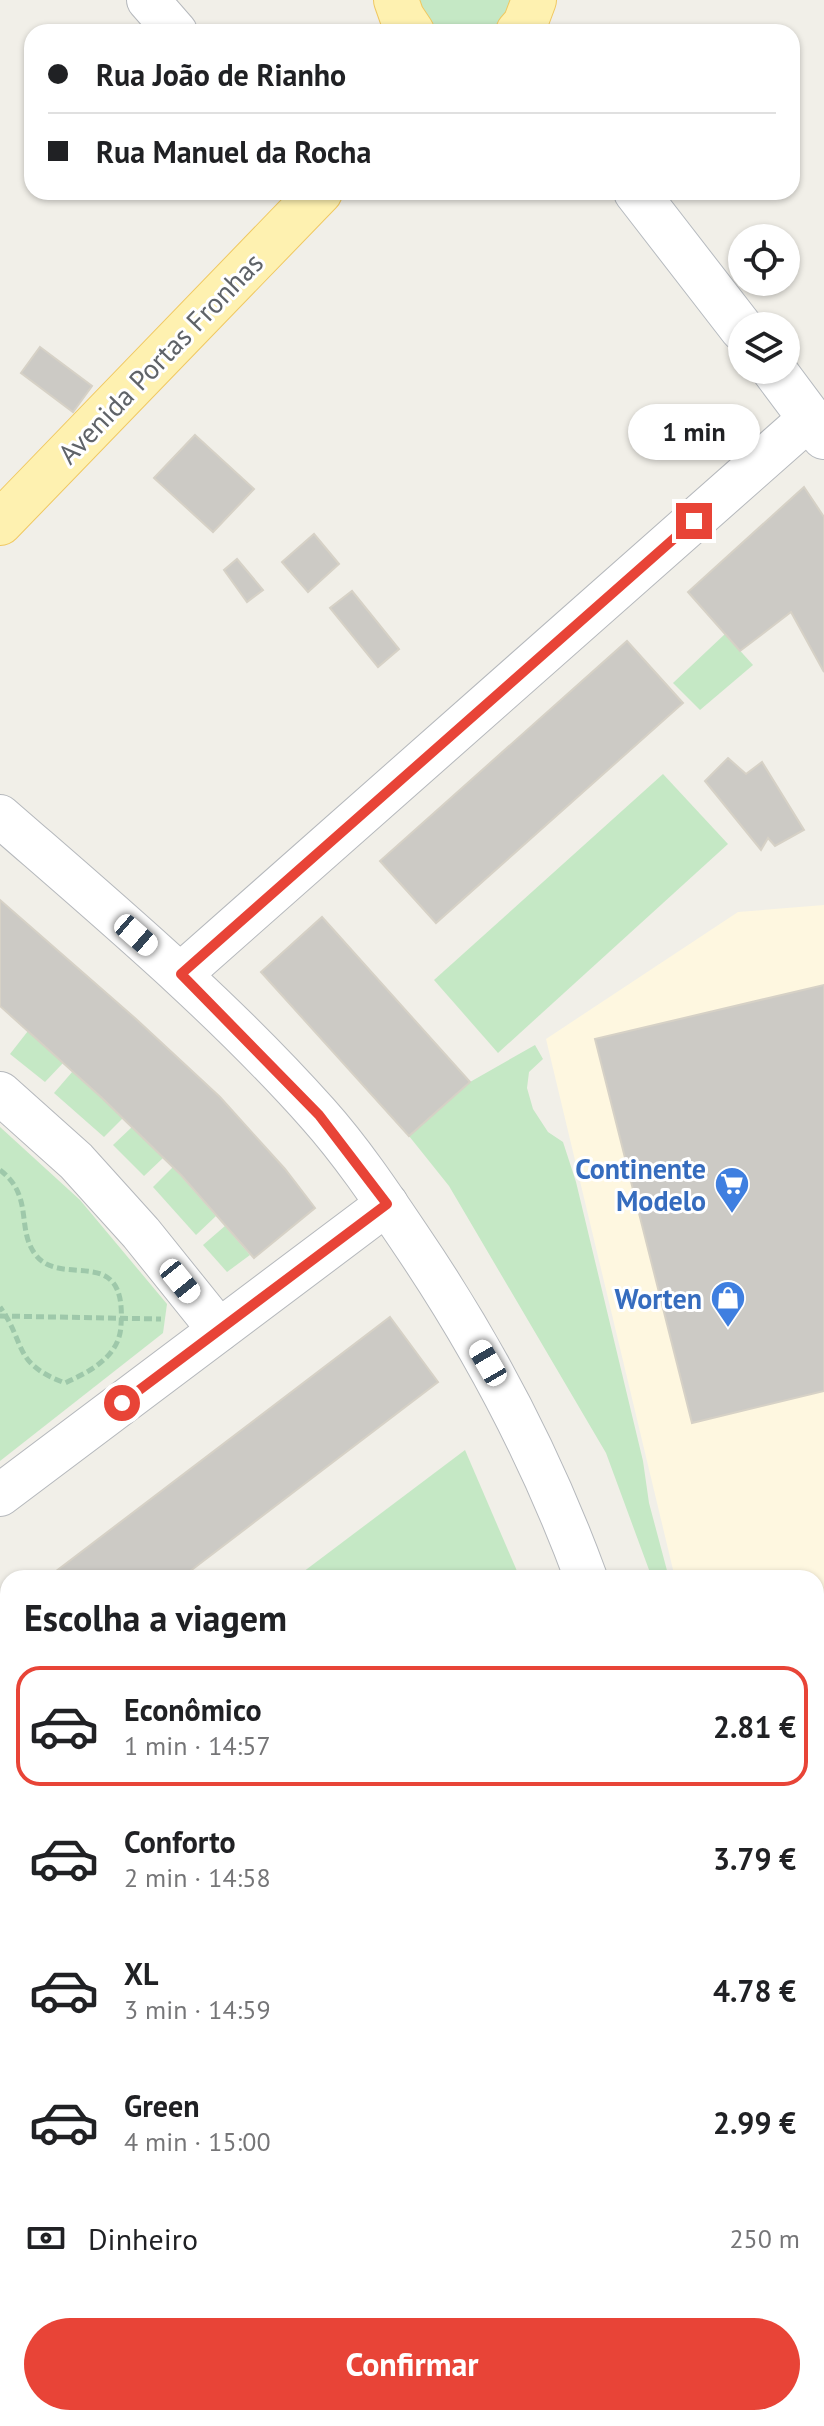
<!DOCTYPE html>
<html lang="pt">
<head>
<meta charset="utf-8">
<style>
  body { margin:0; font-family:"PT Sans",sans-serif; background:#f2f2f2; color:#202124; height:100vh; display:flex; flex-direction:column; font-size:30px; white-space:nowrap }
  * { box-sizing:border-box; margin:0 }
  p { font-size:26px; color:#757577 }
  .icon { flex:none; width:44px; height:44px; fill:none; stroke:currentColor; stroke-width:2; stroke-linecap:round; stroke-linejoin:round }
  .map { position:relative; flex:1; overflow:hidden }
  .details { position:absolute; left:0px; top:1570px; width:824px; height:856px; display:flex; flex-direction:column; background:#fff; border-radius:24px 24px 0 0; box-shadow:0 2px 6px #0004 }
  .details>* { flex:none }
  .hud { position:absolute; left:24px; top:24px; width:776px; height:176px; border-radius:24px; box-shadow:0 2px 6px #0004; display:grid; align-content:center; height:176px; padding:0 24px; background:#fff }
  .buttons { position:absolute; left:728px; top:224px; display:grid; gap:16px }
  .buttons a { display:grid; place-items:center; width:72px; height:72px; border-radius:50%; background:#fff; box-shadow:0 2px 6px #0004; font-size:40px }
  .end { position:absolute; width:36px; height:36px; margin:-18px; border:10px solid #e84437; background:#fff; box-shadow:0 0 0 4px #fff }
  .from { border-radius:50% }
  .bubble { position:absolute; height:56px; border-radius:28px; background:#fff; box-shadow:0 2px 6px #0004; font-size:26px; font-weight:800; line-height:56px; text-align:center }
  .car { position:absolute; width:24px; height:48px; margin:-24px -12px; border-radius:10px; box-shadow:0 0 6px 2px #0007; background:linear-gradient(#fff 24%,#345 0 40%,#fff 0 76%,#345 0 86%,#fff 0) }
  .hud b { display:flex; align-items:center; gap:28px; height:76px; font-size:30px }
  .hud b+b { border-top:2px solid #e0e0e0 }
  .hud i { width:20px; height:20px; background:#202124 }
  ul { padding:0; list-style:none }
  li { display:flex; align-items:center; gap:24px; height:120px; margin:0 16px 12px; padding:0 8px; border:4px solid transparent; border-radius:24px }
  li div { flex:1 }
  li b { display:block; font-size:30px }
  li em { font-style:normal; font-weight:800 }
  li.current { border-color:#e84437 }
  li>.icon { width:72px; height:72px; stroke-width:1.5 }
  h2 { padding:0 24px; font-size:36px; line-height:96px }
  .pay { display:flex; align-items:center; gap:20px; height:88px; padding:0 24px; font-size:30px }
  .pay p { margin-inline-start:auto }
  .action { display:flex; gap:16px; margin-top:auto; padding:16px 24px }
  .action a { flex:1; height:92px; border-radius:48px; background:#e84437; color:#fff; font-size:32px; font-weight:800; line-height:92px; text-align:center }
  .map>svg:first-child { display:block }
  .commercial { fill:#fef7e0 }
  .green { fill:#c5e8c5 }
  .building { fill:#cccac5; stroke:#d6d1c6; stroke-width:2 }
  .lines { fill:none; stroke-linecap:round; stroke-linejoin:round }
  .street-casing { stroke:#b5b8bc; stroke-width:44 }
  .secondary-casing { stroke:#b6babf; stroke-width:46 }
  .primary-casing { stroke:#f0c861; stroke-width:46 }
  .path { stroke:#9ec8aa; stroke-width:5; stroke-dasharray:8 4; stroke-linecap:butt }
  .street { stroke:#fff; stroke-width:42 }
  .secondary { stroke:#fff; stroke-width:44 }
  .primary { stroke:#fef1b0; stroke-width:44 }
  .route { stroke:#e84437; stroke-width:10 }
  .labels { text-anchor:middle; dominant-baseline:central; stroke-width:6; stroke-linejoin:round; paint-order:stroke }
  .street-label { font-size:28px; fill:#5f6368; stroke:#fff }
  .shop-label { font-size:28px; font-weight:bold; fill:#366cbe; stroke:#fff; text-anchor:end }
</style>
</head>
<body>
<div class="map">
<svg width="824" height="2426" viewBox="0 0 824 2426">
  <rect width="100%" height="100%" fill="#f1efe8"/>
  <polygon class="commercial" points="824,905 824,1689 816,1688 816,1578 675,1578 546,1039 738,912"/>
  <g class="green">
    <polygon points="414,0 516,0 499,28 492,32 436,32 424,22"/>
    <polygon points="725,634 753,665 700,710 673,683"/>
    <polygon points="663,774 728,844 498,1053 434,980"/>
    <polygon points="28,1031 63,1063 45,1082 10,1054"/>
    <polygon points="535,1045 543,1059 529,1072 527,1088 533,1109 548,1132 563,1142 576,1182 643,1461 649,1503 669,1578 652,1578 606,1453 449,1186 409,1136 470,1082"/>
    <polygon points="73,1071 123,1118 104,1137 54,1093"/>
    <polygon points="0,1127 80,1200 167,1304 163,1333 0,1461"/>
    <polygon points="132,1127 163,1158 144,1176 113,1145"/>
    <polygon points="173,1167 216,1216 196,1235 153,1187"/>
    <polygon points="225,1226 250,1255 227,1272 203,1245"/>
    <polygon points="465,1450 520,1578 295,1578"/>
    <polygon points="816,1698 824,1698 824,2426 0,2426 8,2409 8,2418 816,2418"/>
    <polygon points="0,1932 8,1944 8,2229 0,2225"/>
  </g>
  <g class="building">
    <polygon points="40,347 92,386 73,412 21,373"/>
    <polygon points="195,435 254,489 213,532 154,478"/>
    <polygon points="804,487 824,517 824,672 791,612 740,651 688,592"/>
    <polygon points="314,534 339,564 308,592 282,562"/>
    <polygon points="237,559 263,590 247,602 224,570"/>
    <polygon points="352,591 399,649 378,667 330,608"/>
    <polygon points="627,641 683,703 436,923 380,861"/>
    <polygon points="728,758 746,774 762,762 804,830 775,846 768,838 761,850 705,781"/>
    <polygon points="0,900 136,1019 220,1097 285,1169 315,1208 254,1258 181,1175 102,1098 0,1006"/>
    <polygon points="322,917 470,1082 409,1136 261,972"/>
    <polygon points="824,985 824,1391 692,1423 595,1039"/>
    <polygon points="390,1317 438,1382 181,1578 47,1578"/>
    <polygon points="8,1608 8,1710 0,1716 0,1614"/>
  </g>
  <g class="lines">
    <defs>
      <g id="street">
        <polyline points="148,0 176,32"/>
        <path d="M0,816C109,911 221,1005 318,1114C352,1152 382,1197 411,1240C483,1346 542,1458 586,1578"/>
        <polyline points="181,974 810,418"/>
        <polyline points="0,1093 76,1161 141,1233 219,1330"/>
        <polyline points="0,1495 387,1204"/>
        <polyline points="0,1893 8,1904"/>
        <polyline points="0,2237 8,2239"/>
      </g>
      <g id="secondary">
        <polyline points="636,192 742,329"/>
        <polyline points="774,370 824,437"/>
      </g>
      <g id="primary">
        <polyline points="396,0 402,17 412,32"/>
        <polyline points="518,32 525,24 534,0"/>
        <polyline points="0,523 320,192"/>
      </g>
    </defs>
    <use href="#street" class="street-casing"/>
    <use href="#secondary" class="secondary-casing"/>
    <use href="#primary" class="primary-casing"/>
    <g class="path">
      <path d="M0,1170C34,1196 16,1228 35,1254C61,1290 127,1241 121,1325C120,1356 91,1371 65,1383C12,1363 27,1345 0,1307"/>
      <polyline points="0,1316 161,1319"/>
    </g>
    <use href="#street" class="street"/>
    <use href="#secondary" class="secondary"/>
    <use href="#primary" class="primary"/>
  </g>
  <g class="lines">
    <polyline class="route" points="122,1403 387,1204 319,1115 181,974 694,521"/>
  </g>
  <defs>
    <symbol id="supermarket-pin" viewBox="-11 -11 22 30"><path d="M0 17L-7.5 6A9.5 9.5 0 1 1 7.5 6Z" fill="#3f7fe0" stroke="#fff"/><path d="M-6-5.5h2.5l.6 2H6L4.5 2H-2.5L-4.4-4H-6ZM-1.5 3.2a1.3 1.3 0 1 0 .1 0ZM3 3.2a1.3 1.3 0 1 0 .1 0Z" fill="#fff"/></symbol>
    <symbol id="shop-pin" viewBox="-11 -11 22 30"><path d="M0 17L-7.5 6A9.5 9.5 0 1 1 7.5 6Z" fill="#3f7fe0" stroke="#fff"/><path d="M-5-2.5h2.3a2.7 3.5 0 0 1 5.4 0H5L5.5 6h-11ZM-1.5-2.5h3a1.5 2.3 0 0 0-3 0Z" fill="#fff"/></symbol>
  </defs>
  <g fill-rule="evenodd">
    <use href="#supermarket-pin" x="712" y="1164" width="40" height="54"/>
    <use href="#shop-pin" x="708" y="1278" width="40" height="54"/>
  </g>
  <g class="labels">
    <g class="street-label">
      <text transform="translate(160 358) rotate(-46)">Avenida Portas Fronhas</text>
    </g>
    <g class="shop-label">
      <text x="706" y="1168">Continente<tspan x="706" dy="32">Modelo</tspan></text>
      <text x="702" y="1298">Worten</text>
    </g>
  </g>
</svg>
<div class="buttons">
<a><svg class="icon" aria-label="locate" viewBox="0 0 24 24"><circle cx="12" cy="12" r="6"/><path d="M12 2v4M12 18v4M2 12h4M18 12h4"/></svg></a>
<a><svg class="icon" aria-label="layers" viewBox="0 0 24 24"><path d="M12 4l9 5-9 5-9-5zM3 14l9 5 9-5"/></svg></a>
</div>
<i class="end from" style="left:122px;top:1403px"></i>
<i class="end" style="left:694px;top:521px"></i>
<div class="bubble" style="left:628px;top:404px;width:132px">1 min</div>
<i class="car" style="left:136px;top:935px;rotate:131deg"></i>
<i class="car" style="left:180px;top:1281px;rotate:141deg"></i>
<i class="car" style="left:488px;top:1363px;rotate:330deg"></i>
<div class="hud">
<b><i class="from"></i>Rua João de Rianho</b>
<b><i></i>Rua Manuel da Rocha</b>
</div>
<section class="details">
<h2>Escolha a viagem</h2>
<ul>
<li class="current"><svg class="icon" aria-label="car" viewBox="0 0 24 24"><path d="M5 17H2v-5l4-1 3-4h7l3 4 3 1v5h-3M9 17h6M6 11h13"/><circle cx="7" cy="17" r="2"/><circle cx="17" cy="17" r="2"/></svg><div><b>Econômico</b><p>1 min · 14:57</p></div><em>2.81 €</em></li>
<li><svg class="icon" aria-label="car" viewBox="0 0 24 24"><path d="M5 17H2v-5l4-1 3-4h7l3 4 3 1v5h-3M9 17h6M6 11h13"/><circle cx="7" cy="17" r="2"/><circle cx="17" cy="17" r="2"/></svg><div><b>Conforto</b><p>2 min · 14:58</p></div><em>3.79 €</em></li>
<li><svg class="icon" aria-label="car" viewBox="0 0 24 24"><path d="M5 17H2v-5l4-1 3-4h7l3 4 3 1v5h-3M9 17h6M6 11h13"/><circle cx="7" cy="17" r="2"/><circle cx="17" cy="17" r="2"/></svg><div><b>XL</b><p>3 min · 14:59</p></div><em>4.78 €</em></li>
<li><svg class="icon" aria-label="car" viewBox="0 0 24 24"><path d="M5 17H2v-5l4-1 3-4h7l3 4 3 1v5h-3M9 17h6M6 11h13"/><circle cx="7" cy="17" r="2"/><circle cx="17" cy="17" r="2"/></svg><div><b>Green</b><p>4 min · 15:00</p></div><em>2.99 €</em></li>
</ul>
<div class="pay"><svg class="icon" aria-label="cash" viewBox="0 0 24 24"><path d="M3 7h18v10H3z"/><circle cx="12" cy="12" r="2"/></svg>Dinheiro<p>250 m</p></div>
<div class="action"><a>Confirmar</a></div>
</section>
</div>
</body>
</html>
